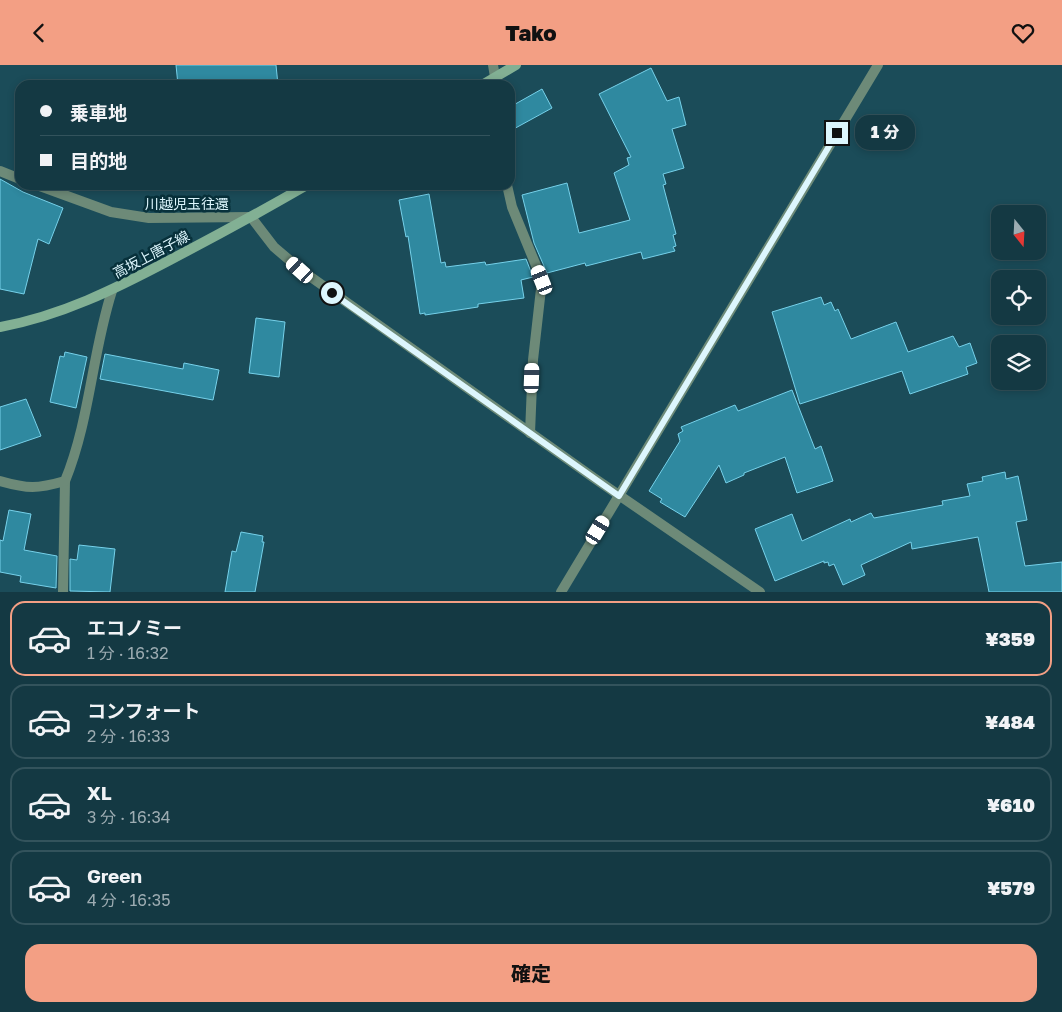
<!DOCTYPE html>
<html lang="ja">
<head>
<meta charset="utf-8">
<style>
  body { margin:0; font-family:"Golos Text","Noto Sans JP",sans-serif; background:#1d404a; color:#f1f3f6; height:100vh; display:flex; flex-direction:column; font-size:19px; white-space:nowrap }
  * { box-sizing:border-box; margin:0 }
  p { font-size:16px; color:#9dacb2 }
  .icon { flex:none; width:28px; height:28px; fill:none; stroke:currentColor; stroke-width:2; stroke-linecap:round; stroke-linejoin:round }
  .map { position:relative; height:527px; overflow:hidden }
  .side { display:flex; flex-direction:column; background:#143943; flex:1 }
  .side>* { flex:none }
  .guide { position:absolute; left:15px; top:15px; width:500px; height:110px; border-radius:15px; box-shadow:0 2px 8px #0003,0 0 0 1px #33535c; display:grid; align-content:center; height:110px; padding:0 25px; background:#143943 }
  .needle { width:32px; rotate:162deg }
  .fabs { position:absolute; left:991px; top:140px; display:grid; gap:10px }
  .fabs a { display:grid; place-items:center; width:55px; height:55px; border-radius:10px; background:#143943; box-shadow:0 2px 8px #0003,0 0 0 1px #33535c; font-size:25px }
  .end { position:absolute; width:22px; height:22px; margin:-11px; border:6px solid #ddf6fd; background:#111; box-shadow:0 0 0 2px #111 }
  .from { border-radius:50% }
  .bubble { position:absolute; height:35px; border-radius:15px; background:#143943; box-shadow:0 2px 8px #0003,0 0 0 1px #33535c; font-size:16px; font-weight:800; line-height:35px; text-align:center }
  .car { position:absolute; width:15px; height:30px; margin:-15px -8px; border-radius:6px; box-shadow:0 0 4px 1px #0007; background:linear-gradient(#fff 24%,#345 0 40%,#fff 0 76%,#345 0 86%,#fff 0) }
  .guide b { display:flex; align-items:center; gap:18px; height:48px; font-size:19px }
  .guide b+b { border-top:1px solid #33535c }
  .guide i { width:12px; height:12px; background:#f1f3f6 }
  ul { padding:9px 0 0; list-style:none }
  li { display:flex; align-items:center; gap:15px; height:75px; margin:0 10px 8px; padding:0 15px; border:2px solid #33535c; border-radius:15px }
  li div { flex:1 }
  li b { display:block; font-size:19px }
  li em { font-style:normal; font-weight:800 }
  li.on { border-color:#f39f84 }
  li>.icon { width:45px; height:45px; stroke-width:1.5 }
  .button { display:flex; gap:10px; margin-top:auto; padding:10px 25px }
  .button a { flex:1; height:58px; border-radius:15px; background:#f39f84; color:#111; font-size:20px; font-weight:800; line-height:58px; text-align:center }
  header { display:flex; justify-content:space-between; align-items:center; height:65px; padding:0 25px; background:#f39f84; color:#111; font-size:22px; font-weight:800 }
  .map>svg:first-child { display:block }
  .building { fill:#2f89a0; stroke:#76d1ea }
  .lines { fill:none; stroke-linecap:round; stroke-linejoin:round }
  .service { stroke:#6d8a78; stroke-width:10 }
  .minor { stroke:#6d8a78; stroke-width:10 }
  .tertiary { stroke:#6d8a78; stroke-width:10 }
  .secondary { stroke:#82b094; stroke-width:10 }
  .route { stroke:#ddf6fd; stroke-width:6 }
  .labels { text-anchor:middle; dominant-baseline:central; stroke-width:5; stroke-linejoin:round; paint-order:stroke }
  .street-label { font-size:14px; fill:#ddf6fd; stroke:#08313b }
</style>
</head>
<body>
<header><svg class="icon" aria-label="back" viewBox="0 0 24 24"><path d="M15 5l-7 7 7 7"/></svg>Tako<svg class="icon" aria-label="heart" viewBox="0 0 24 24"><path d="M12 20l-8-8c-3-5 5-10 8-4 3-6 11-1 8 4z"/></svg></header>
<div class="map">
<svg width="1062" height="527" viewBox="0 0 1062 527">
  <rect width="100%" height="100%" fill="#1b4c59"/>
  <g class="building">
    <polygon points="176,0 276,0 278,20 178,20"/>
    <polygon points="651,3 667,36 679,32 686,60 672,64 684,103 663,109 666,119 663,120 676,169 673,170 676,181 673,182 675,186 643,194 641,187 586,201 585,198 547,208 534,178 522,130 567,118 579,168 630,155 614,108 629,100 627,93 631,92 599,29"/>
    <polygon points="542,24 552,43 510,66 510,42"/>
    <polygon points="0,114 23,127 63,143 49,179 38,174 24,229 0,224"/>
    <polygon points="429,129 441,198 445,197 446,202 485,197 486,200 526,194 533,212 521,215 524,233 478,239 478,242 425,250 425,248 420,249 408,171 406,172 399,135"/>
    <polygon points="821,232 824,240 831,237 835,246 838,244 851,274 896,257 908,287 953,271 959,282 970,278 977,298 966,302 968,309 910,329 902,306 800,339 772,247"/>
    <polygon points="256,253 285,257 279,312 249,308"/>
    <polygon points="65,287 87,292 76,343 50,337 60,291 64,292"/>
    <polygon points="105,289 183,304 184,298 219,305 213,335 100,314"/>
    <polygon points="792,325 815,384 821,381 833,416 797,428 785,392 744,408 744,410 726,418 719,400 685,452 660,437 662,434 649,426 680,376 678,369 683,366 681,362 735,340 738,346"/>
    <polygon points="26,334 41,371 0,385 0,342"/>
    <polygon points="1005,407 1006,414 1018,411 1027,455 1016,457 1025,501 1062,497 1062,527 989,527 978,472 912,484 911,477 861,500 865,510 843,520 834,499 829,501 828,497 824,498 824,496 775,516 755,464 792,449 802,476 850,454 851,457 871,448 874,453 943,440 942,436 970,431 967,419 983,416 982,412"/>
    <polygon points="9,445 31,449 24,485 57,491 56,523 20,517 21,511 0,507 0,475 3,476"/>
    <polygon points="241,467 263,471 262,477 264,477 255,527 225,527 232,486 236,487"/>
    <polygon points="79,480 115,484 110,527 70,526 70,494 77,495"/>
  </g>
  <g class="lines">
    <polyline class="service" points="63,527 65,416"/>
    <g class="minor">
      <polyline points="493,0 495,12"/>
      <polyline points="0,106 20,114"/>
      <polyline points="37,120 111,147 149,153 251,152"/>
      <polyline points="507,120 512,142 542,215 533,295 530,368"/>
      <path d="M0,416C28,424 37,424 65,416C90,355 92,288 112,226"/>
    </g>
    <g class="tertiary">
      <polyline points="251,152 274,182 301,205 594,413 760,527"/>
      <polyline points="561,527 878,0"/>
    </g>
    <g class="secondary">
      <polyline points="482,20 516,0"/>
      <path d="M0,262C61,251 115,224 170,195C216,171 262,146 307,120"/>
    </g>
  </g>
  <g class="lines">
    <polyline class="route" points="332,228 619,431 837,68"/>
  </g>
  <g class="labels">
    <g class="street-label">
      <text x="187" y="138">川越児玉往還</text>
      <text transform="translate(151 189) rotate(-28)">高坂上唐子線</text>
    </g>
  </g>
</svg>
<div class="fabs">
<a><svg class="needle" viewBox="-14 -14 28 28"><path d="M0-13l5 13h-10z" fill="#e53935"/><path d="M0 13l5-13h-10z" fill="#9dacb2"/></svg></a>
<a><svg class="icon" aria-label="locate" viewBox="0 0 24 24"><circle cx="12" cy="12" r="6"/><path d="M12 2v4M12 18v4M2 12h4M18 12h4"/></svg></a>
<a><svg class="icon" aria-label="layers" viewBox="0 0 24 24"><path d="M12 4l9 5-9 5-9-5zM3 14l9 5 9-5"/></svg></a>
</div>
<i class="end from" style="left:332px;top:228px"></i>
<i class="end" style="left:837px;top:68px"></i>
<div class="bubble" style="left:855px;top:50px;width:60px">1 分</div>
<i class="car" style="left:300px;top:205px;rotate:312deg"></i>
<i class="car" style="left:542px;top:215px;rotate:338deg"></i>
<i class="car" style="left:532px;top:313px;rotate:2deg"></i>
<i class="car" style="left:598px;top:465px;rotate:31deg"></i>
<div class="guide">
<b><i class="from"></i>乗車地</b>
<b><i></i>目的地</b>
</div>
</div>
<section class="side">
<ul>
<li class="on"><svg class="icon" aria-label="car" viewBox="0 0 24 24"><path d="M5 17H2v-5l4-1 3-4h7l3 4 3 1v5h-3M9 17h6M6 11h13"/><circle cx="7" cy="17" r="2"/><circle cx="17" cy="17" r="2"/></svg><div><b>エコノミー</b><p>1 分 · 16:32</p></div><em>¥359</em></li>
<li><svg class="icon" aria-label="car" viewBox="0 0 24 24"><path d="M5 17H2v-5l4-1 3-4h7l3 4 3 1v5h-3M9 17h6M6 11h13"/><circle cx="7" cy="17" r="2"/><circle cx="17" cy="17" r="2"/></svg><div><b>コンフォート</b><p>2 分 · 16:33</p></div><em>¥484</em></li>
<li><svg class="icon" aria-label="car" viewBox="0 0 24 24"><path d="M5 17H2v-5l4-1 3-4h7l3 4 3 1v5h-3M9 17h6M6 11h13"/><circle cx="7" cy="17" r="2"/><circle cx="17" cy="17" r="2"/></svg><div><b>XL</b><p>3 分 · 16:34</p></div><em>¥610</em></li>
<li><svg class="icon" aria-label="car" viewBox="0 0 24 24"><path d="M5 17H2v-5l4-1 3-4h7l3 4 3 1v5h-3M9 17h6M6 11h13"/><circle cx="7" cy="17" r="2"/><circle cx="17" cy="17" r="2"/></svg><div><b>Green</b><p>4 分 · 16:35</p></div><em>¥579</em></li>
</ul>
<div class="button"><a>確定</a></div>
</section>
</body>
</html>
